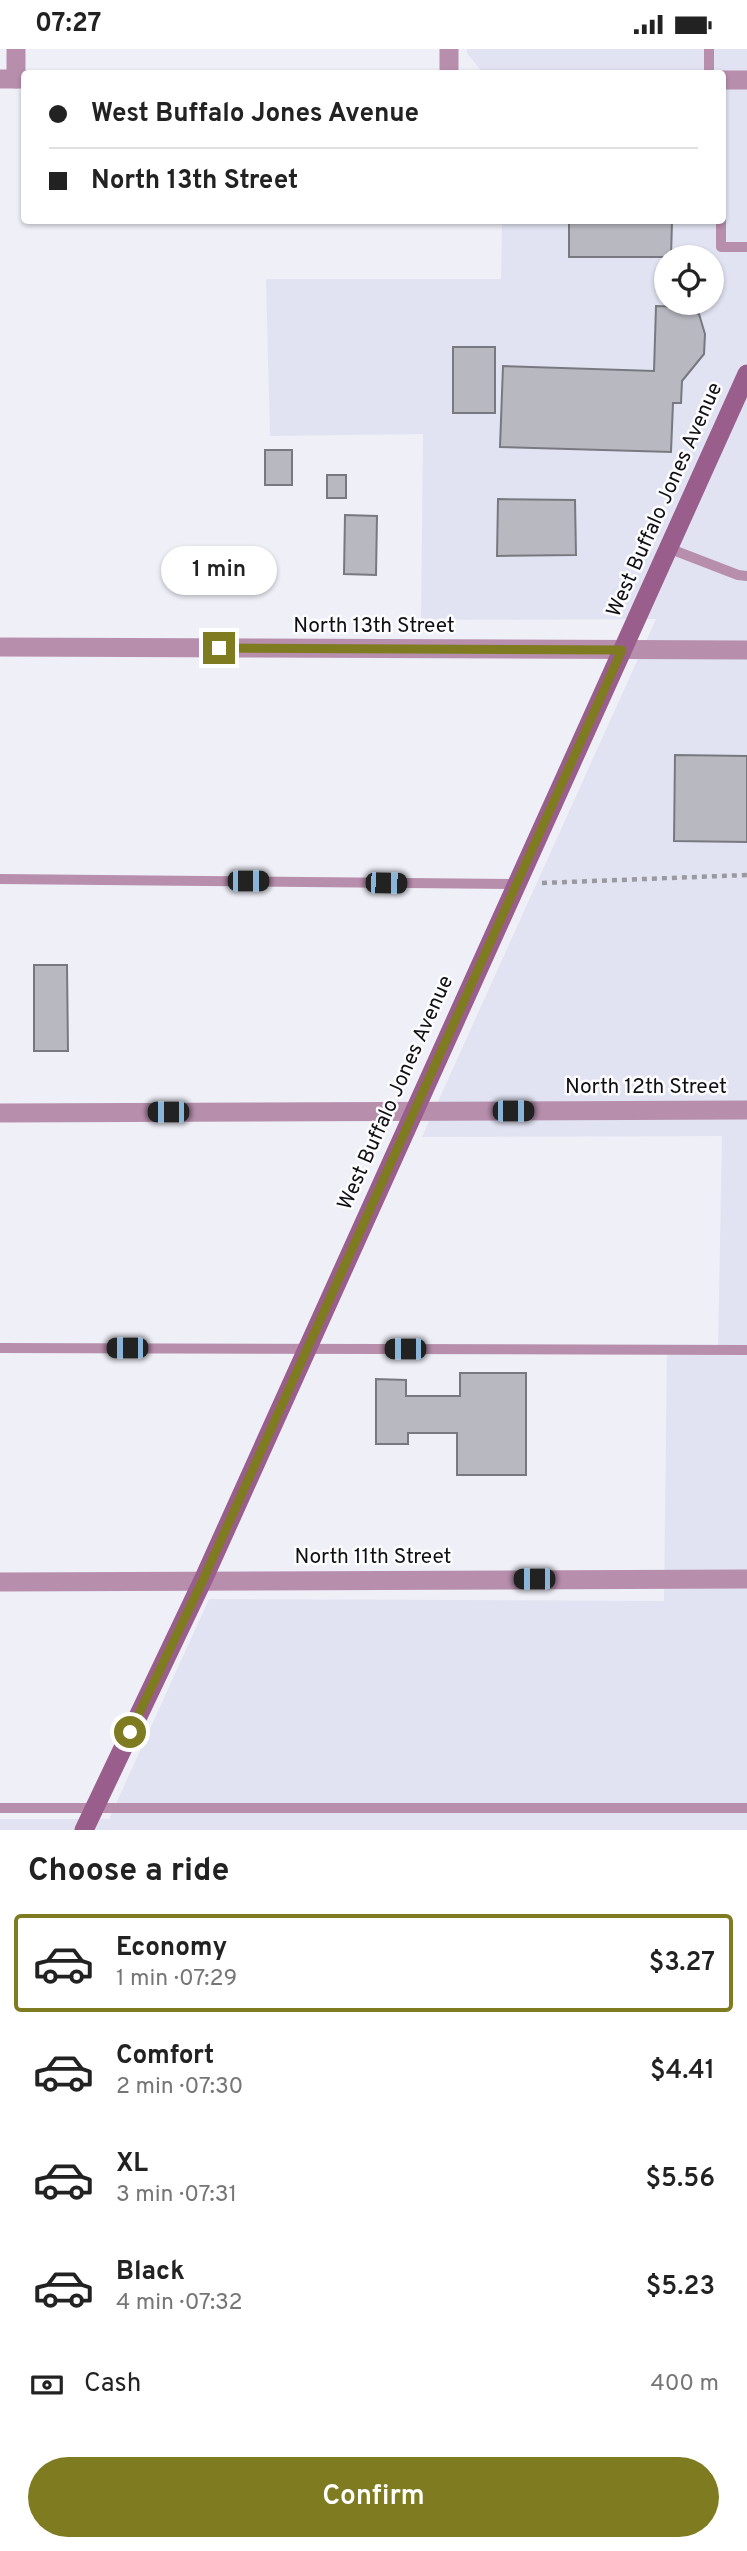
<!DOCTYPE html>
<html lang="en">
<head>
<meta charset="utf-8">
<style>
  body { margin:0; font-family:Overpass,sans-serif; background:#f2f2f2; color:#222; height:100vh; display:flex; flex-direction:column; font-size:26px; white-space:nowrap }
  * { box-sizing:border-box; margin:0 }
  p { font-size:23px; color:#767676 }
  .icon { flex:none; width:38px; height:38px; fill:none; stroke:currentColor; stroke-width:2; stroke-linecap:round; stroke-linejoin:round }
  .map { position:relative; height:1781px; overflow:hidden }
  .panel { display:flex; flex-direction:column; background:#fff; flex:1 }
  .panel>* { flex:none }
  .hud { position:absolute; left:21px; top:21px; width:705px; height:154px; border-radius:7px; box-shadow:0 2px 5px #0004; display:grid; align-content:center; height:154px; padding:0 28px; background:#fff }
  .tools { position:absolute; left:654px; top:196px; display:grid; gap:14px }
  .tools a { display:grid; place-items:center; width:70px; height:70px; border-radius:50%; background:#fff; box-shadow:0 2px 5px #0004; font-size:35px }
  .end { position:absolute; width:32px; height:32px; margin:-16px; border:9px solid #7e7b21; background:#fff; box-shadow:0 0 0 4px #fff }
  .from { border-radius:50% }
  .bubble { position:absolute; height:49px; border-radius:24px; background:#fff; box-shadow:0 2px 5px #0004; font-size:23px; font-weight:600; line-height:49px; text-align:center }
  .car { position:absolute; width:21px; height:42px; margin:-21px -10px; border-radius:9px; box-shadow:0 0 5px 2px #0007; background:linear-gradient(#222 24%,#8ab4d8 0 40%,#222 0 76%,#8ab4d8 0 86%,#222 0) }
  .hud b { display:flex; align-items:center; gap:24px; height:66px; font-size:26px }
  .hud b+b { border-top:2px solid #e0e0e0 }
  .hud i { width:18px; height:18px; background:#222 }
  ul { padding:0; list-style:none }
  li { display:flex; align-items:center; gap:21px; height:98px; margin:0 14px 10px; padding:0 14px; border:4px solid transparent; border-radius:7px }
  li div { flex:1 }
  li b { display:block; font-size:26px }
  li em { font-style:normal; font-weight:600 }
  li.current { border-color:#7e7b21 }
  li>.icon { width:63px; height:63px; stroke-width:1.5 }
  h2 { padding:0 28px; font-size:32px; line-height:84px }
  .pay { display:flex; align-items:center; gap:18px; height:77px; padding:0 28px; font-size:26px }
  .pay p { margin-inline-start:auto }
  .action { display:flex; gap:14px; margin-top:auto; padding:14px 28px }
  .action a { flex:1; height:80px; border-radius:42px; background:#7e7b21; color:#fff; font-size:28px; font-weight:600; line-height:80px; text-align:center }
  .status { display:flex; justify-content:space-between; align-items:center; height:49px; padding:0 35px; background:#fff; direction:ltr }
  .status svg { height:19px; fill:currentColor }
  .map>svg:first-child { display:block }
  .built { fill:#e1e3f2; fill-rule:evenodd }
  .building { fill:#b7b8c0; stroke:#787980; stroke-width:2 }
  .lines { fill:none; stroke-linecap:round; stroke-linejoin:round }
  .path { stroke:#999aa0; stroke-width:4.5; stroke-dasharray:5 5; stroke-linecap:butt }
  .service { stroke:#b88ead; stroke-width:10 }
  .minor { stroke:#b88ead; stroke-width:19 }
  .tertiary { stroke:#b88ead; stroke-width:19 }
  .secondary { stroke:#9a5e8c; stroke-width:19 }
  .route { stroke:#7e7b21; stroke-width:9 }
  .labels { text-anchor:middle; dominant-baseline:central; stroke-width:5; stroke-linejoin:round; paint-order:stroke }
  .street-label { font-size:21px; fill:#101013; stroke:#fcfcfe }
</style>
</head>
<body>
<div class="status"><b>07:27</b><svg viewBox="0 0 49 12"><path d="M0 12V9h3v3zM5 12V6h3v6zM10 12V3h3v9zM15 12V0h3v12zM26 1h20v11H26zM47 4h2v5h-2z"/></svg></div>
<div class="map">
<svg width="747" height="1781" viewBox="0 0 747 1781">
  <rect width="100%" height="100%" fill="#eeeff7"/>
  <path class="built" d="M467,0H747V1781H0V1770H109L209,1550L664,1552L667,1301H718L722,1087L422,1088L656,570L421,571L423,385L270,387L266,230H501L502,172H723V24H483L467,4ZM667,208H712V254H667Z"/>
  <g class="building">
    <polygon points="569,172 672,172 671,208 569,208"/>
    <polygon points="656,257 682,258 699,265 705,285 704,305 682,332 681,354 673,354 671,403 500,398 503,317 654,322"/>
    <rect x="453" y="298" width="42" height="66"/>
    <rect x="265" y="401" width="27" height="35"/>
    <rect x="327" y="426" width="19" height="23"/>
    <polygon points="498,450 575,451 576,506 497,507"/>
    <polygon points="345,466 377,467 376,526 344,525"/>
    <polygon points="675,706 747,707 747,793 674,792"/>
    <polygon points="34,916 67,916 68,1002 34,1002"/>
    <polygon points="460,1324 526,1324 526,1426 457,1426 457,1384 408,1384 408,1395 376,1395 376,1330 406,1331 406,1347 460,1347"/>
  </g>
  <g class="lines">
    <polyline class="path" points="542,834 747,826"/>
    <g class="service">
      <polyline points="709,24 709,0"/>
      <polyline points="721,172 721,198 747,198"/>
      <polyline points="668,499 738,526 747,527"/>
      <polyline points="0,830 516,835"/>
      <polyline points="0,1299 747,1301"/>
      <polyline points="0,1759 747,1759"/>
    </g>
    <g class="minor">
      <polyline points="16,0 16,30"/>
      <polyline points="449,0 449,24"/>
      <polyline points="0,598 747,601"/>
      <polyline points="0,1064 747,1061"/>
      <polyline points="0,1533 747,1530"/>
    </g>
    <g class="tertiary">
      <polyline points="0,30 24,30"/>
      <polyline points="723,31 747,31"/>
    </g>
    <polyline class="secondary" points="84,1781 203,1531 747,325"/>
  </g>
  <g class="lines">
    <polyline class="route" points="130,1683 203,1531 622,601 219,599"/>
  </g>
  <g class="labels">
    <g class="street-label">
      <text transform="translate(665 451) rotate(-66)">West Buffalo Jones Avenue</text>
      <text x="374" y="577">North 13th Street</text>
      <text x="646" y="1038">North 12th Street</text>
      <text transform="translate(396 1044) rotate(-66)">West Buffalo Jones Avenue</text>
      <text x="373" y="1508">North 11th Street</text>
    </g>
  </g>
</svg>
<div class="tools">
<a><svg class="icon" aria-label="locate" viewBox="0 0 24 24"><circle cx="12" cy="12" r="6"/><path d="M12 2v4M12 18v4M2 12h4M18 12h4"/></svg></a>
</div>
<i class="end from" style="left:130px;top:1683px"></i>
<i class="end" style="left:219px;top:599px"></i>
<div class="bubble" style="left:161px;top:497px;width:116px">1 min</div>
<i class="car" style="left:248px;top:832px;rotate:90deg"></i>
<i class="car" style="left:386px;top:834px;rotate:91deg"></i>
<i class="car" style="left:513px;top:1062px;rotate:90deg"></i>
<i class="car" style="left:168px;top:1063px;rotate:270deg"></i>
<i class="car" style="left:127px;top:1299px;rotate:270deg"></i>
<i class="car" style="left:405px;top:1300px;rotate:270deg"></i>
<i class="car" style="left:534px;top:1530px;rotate:270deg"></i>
<div class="hud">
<b><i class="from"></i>West Buffalo Jones Avenue</b>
<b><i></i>North 13th Street</b>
</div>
</div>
<section class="panel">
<h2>Choose a ride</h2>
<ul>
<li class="current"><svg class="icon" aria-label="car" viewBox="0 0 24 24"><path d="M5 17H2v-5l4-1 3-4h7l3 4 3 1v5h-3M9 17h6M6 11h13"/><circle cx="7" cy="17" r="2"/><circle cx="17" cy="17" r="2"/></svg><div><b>Economy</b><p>1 min · 07:29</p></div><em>$3.27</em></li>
<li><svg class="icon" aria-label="car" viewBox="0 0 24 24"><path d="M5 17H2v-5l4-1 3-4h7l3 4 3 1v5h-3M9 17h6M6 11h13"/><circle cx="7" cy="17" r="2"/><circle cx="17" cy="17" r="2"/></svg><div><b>Comfort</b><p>2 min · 07:30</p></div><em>$4.41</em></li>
<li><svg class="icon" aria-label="car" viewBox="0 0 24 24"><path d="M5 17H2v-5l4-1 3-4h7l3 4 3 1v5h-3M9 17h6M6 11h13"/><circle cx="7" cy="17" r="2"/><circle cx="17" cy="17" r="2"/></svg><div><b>XL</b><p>3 min · 07:31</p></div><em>$5.56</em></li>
<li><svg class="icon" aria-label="car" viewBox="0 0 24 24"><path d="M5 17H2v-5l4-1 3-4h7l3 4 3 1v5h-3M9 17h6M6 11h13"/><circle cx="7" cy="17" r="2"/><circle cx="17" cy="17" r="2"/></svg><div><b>Black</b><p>4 min · 07:32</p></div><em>$5.23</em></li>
</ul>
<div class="pay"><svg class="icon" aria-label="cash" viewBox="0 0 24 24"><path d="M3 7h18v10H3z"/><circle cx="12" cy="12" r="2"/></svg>Cash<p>400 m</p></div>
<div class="action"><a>Confirm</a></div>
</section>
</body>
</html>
